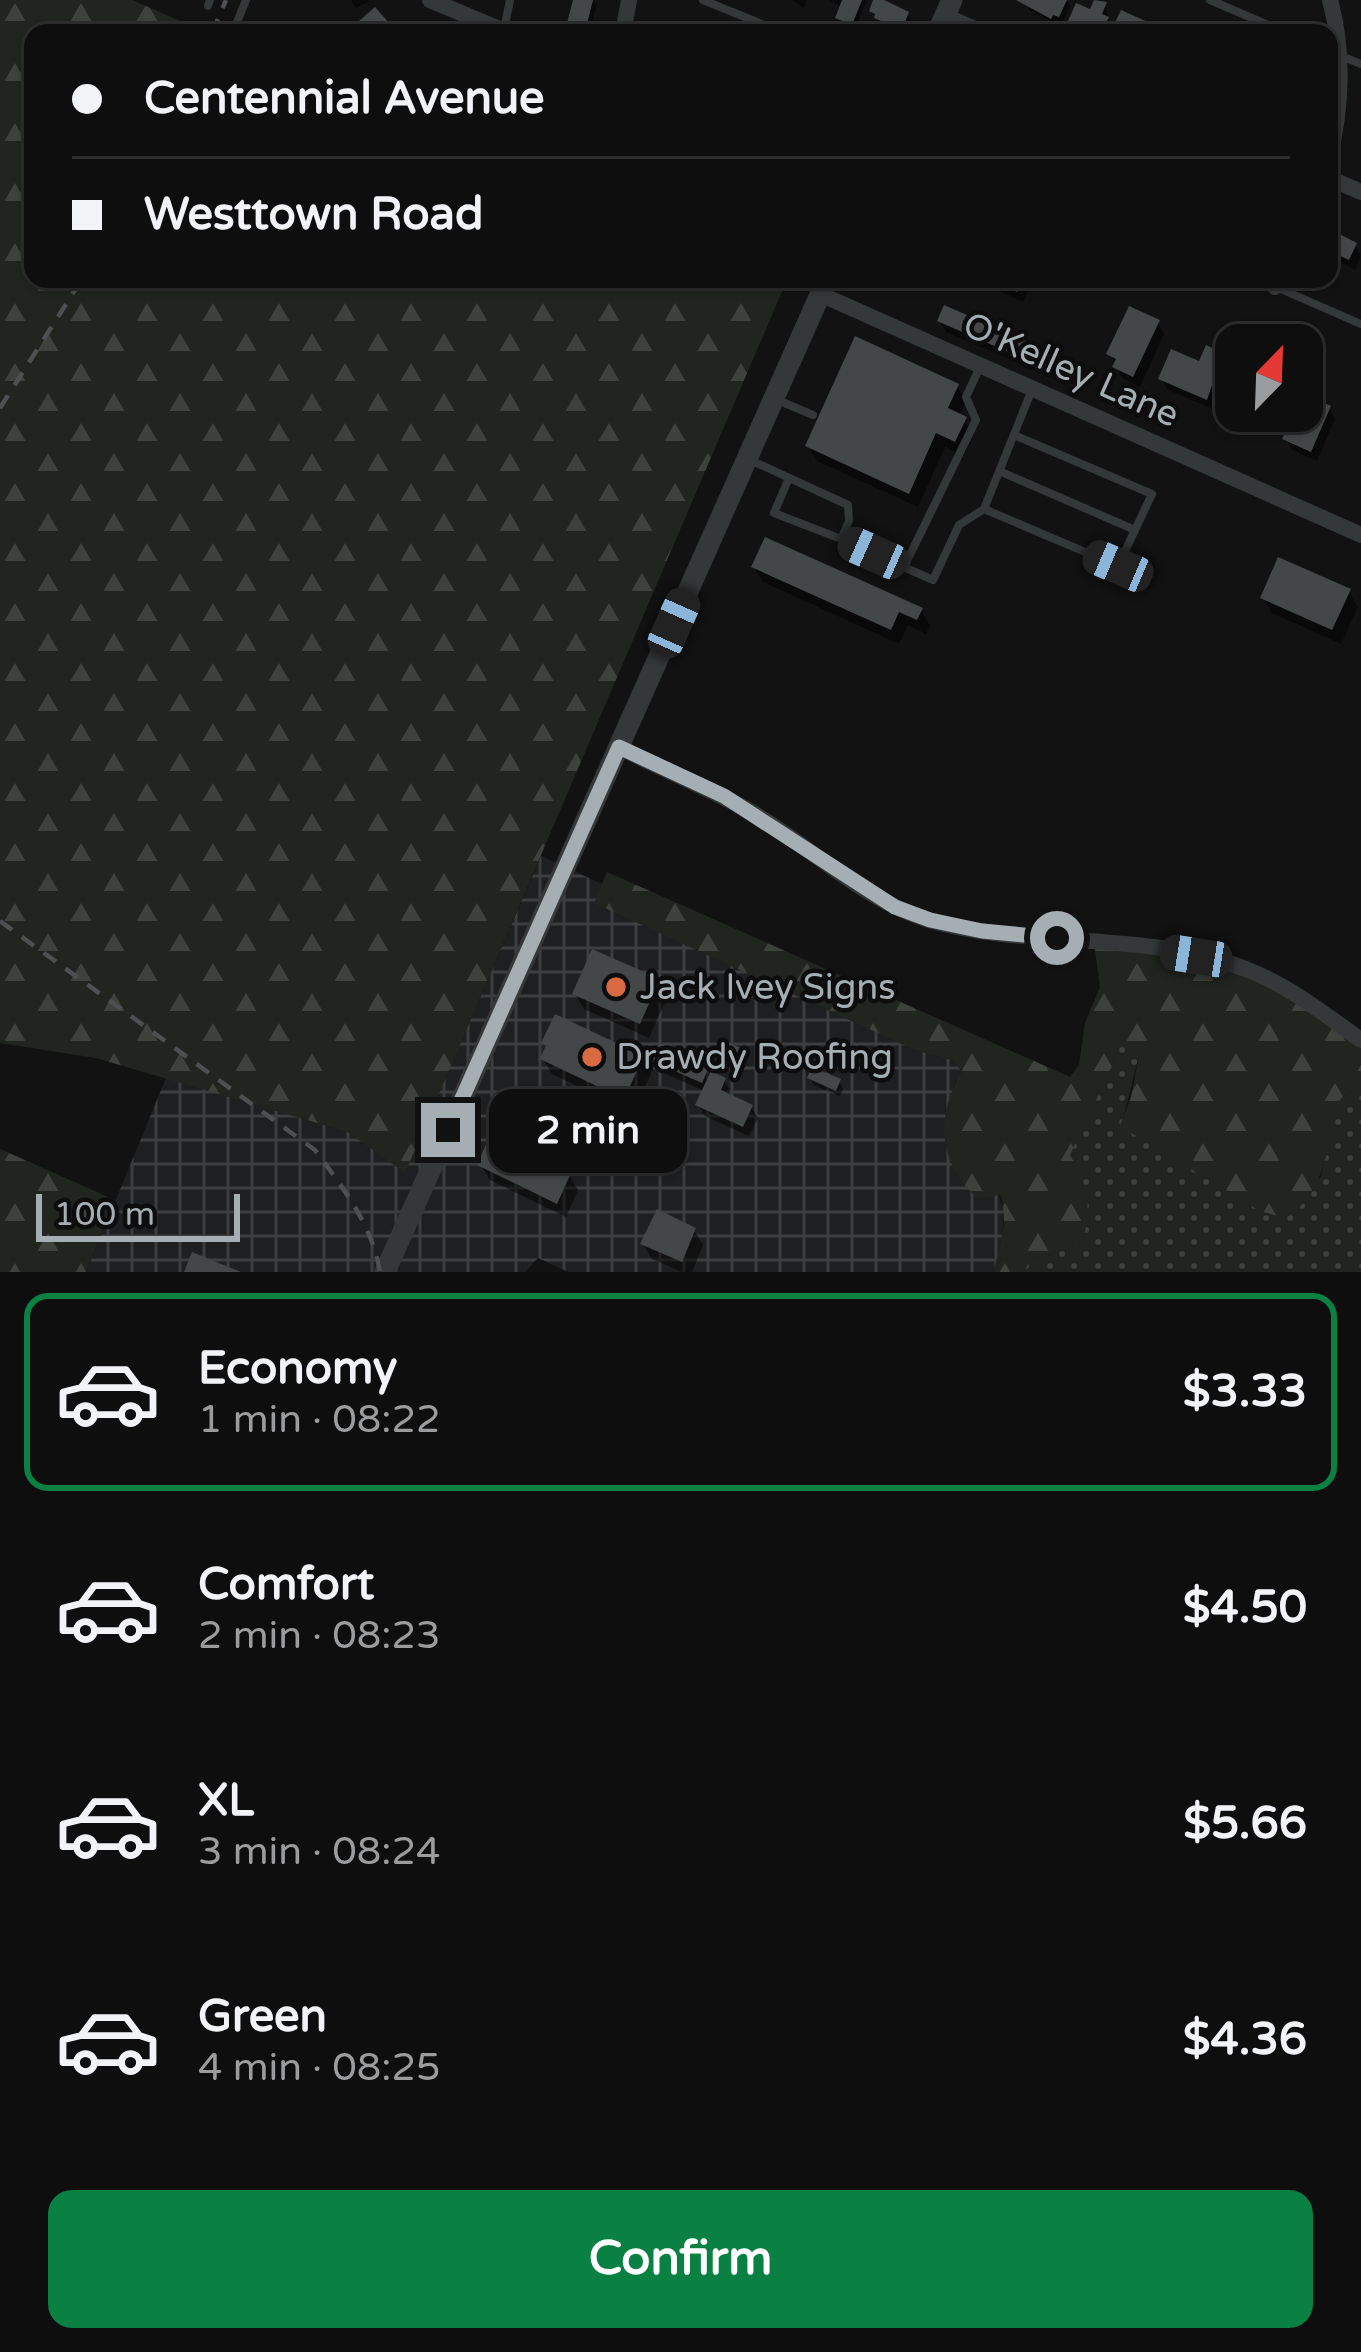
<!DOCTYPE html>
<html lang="en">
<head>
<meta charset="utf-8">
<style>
  body { margin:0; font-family:"Varela Round",sans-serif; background:#171717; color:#f1f3f6; height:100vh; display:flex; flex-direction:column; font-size:45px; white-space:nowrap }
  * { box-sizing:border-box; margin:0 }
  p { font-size:39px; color:#9b9c9e }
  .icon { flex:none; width:66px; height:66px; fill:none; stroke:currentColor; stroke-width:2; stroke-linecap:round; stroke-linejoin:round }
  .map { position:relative; height:1272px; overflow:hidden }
  .sheet { display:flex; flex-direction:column; background:#0e0e0e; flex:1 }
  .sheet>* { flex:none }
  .hud { position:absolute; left:24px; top:24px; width:1314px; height:264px; border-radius:24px; box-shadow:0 3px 9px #0004,0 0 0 3px #2e2e2e; display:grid; align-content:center; height:264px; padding:0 48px; background:#0e0e0e }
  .needle { width:78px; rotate:23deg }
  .controls { position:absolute; left:1215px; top:324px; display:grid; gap:24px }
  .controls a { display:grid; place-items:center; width:108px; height:108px; border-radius:24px; background:#0e0e0e; box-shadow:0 3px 9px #0004,0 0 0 3px #2e2e2e; font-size:60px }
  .scale { position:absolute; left:36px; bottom:30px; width:204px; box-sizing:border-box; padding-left:12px; border:6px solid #a5aeb2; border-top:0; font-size:33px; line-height:42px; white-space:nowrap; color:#a5aeb2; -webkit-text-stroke:9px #0d0d0e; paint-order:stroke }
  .end { position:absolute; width:54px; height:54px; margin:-27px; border:15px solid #a5aeb2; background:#111; box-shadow:0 0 0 6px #111 }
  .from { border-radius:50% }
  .bubble { position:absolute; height:84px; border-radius:24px; background:#0e0e0e; box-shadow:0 3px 9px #0004,0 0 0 3px #2e2e2e; font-size:39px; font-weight:800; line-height:84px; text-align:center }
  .car { position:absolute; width:36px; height:72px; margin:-36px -18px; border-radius:15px; box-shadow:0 0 9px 3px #0007; background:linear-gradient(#222 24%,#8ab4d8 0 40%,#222 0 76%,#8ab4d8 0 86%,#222 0) }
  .hud b { display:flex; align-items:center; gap:42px; height:114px; font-size:45px }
  .hud b+b { border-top:3px solid #2e2e2e }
  .hud i { width:30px; height:30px; background:#f1f3f6 }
  ul { padding:21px 0 0; list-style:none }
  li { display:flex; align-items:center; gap:36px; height:198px; margin:0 24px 18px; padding:0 24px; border:6px solid transparent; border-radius:24px }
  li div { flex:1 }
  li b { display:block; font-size:45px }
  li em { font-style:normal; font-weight:800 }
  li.active { border-color:#0b8043 }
  li>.icon { width:108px; height:108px; stroke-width:1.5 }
  .action { display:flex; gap:24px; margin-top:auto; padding:24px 48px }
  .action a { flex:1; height:138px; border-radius:24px; background:#0b8043; color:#fff; font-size:48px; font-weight:800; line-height:138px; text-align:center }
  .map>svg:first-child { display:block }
  .industrial { fill:url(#industrial-grid) }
  .grass { fill:url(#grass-dots) }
  .forest { fill:url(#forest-firs) }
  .shadow { fill:#0007 }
  .building { fill:#444748 }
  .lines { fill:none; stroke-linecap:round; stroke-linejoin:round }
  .service { stroke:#353839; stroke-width:8 }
  .minor { stroke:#353839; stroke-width:16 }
  .tertiary { stroke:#353839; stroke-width:21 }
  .rail { stroke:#4c5052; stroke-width:4.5; stroke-dasharray:15 12; stroke-linecap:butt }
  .route { stroke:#a5aeb2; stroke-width:15 }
  .poi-dot { fill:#d96b43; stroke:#0d0d0e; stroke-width:4.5 }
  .labels { text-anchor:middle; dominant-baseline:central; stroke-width:9; stroke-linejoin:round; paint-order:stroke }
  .street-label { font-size:36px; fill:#a5aeb2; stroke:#0d0d0e }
  .poi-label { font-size:36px; fill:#a5aeb2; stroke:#0d0d0e; text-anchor:start }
</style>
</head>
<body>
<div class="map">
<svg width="1361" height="1272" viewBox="0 0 1361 1272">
  <defs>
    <pattern id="industrial-grid" width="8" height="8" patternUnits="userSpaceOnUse" patternTransform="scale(3)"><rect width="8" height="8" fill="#1e1f20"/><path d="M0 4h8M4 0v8" fill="none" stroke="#3c3d3e"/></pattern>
    <pattern id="grass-dots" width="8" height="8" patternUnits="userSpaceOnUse" patternTransform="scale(3)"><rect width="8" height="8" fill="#21251f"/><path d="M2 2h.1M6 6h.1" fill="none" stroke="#3e423d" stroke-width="1.8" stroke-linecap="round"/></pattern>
    <pattern id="forest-firs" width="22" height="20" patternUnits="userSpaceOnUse" patternTransform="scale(3)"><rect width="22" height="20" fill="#21251f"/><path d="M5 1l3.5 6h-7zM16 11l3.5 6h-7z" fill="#3e423d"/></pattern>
  </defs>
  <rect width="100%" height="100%" fill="#121213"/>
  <polygon class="industrial" points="541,856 602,884 595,903 915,1050 952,1060 962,1071 953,1087 1004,1209 1002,1243 993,1272 568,1272 538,1258 525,1272 86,1272 166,1078 348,1132 405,1172"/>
  <polygon class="grass" points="1119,1042 1139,1056 1121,1126 1260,1211 1321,1177 1338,1100 1361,1086 1361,1272 1024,1272 1030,1259 1052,1255 1069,1155 1114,1062"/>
  <g class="forest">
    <polygon points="0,0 132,0 208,33 33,33 33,279 786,282 405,1173 348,1132 96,1058 0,1043"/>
    <path d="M607,872L1070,1077L1079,1065L1085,1023L1100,987L1094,942L1223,962L1361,1040V1086L1338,1100C1329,1142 1326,1193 1286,1218L1260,1211L1120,1126L1131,1097L1139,1056L1119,1043L1114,1062L1070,1155C1088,1186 1092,1206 1083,1241L1052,1255L1030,1259L1024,1272H993C1001,1247 1008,1222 1001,1195L977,1198C938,1162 935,1117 962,1071L952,1060L915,1050L594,903Z"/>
    <polygon points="0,1149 115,1200 86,1272 0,1272"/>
  </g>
  <g class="shadow">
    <polygon points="351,0 368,0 369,2 356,8"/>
    <polygon points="576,0 597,3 589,33 574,29 570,23"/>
    <polygon points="792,0 807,0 804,9"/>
    <polygon points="829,0 867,0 855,29 842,24 838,17 842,7"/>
    <polygon points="877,0 907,15 911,21 906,33 881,24 872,11"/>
    <polygon points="1025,0 1066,0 1070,7 1063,22 1056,20 1054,23 1030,10"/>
    <polygon points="1105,5 1111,26 1108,33 1089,33 1076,27 1072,21"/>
    <polygon points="705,24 714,27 714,33 701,33"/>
    <polygon points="1329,233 1355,245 1361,255 1355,270 1342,263 1336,277 1329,274"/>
    <polygon points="973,279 1031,279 1032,281 1023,302"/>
    <polygon points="940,321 1050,354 1056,365 1051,377 946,332"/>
    <polygon points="1158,323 1164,334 1140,387 1122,378 1110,354"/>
    <polygon points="1221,355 1225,362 1219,375 1224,383 1213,409 1168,390 1161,379 1207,367"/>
    <polygon points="957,386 966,402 959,416 974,434 964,456 945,447 918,507 817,461 808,446"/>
    <polygon points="1302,397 1329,408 1335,419 1317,461 1292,450 1286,439 1292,424 1261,411 1302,411"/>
    <polygon points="754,567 921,610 930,626 926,634 908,625 899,644 763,582"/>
    <polygon points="1349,592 1358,607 1341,644 1272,613 1263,597"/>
    <polygon points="658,981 667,997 649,1038 584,1009 575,994"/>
    <polygon points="544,1043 642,1058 651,1074 633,1112 552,1074 543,1059 548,1048"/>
    <polygon points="655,1061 708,1067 713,1076 724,1080 730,1091 728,1097 751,1107 758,1118 749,1136 705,1116 699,1105 705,1091 661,1072"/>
    <polygon points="810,1078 839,1082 843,1089 840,1096 814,1085"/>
    <polygon points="514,1135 521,1154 569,1175 578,1190 566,1217 490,1180 481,1165"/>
    <polygon points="694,1230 703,1245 692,1272 682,1272 652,1259 643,1244"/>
  </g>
  <g class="building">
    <polygon points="573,0 593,0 586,28 567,23"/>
    <polygon points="842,0 862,0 852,25 835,18"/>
    <polygon points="873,0 884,0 909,12 902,30 874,18 875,14 869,11"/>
    <polygon points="1016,0 1067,0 1059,17 1053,15 1051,19"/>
    <polygon points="1094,0 1107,2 1102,14 1109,17 1102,33 1068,21 1076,3 1090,9"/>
    <polygon points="375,7 398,33 369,33 359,21"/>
    <polygon points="1121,10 1150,23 1145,33 1111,31"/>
    <polygon points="1329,229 1357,243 1349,260 1336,254 1329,269"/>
    <polygon points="988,279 1023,279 1017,292"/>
    <polygon points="944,305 1052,352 1045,368 937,321"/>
    <polygon points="1129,306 1160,320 1133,377 1112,367 1116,359 1106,354"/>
    <polygon points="855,336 959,384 948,408 967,417 955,442 936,433 909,494 805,446"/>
    <polygon points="1206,345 1223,353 1207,400 1158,379 1171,349 1199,361"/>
    <polygon points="1302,393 1331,406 1311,452 1282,439 1295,411 1302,411"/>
    <polygon points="765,537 923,608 917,620 899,612 891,630 751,567"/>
    <polygon points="1278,557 1351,589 1332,630 1260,598"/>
    <polygon points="592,949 660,979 640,1024 572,994"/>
    <polygon points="555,1014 644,1056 624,1099 540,1059 546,1045 541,1043"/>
    <polygon points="720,1039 745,1050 740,1063 715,1053"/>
    <polygon points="659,1043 710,1065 702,1083 652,1061"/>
    <polygon points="812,1067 841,1079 836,1091 807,1078"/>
    <polygon points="711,1071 726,1078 721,1090 753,1105 743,1127 695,1105"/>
    <polygon points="495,1124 516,1133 510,1146 571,1173 557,1204 477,1165"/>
    <polygon points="657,1209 696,1228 682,1262 640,1244"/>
    <polygon points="192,1252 241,1272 184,1272"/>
  </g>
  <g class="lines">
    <g class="service">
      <polyline points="703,0 784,33"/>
      <polyline points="1210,0 1287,33"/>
      <polyline points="208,6 210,0"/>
      <polyline points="504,29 510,0"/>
      <polyline points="236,33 233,32 246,0"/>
      <polyline points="1329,51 1361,64"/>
      <polyline points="1258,279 1361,324"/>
      <polyline points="775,399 813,415"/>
      <polyline points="748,459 848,505 849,521 841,539 774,513 789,478"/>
      <polyline points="999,471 1135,530"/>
      <polyline points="984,509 1118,566 1152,494 1014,435"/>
      <polyline points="841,539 933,580 959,525 984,509 1031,392"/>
      <polyline points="904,567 976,420 966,397 980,367"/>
    </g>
    <g class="minor">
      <polyline points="430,0 509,33"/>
      <polyline points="945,16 985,33"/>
      <polyline points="623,33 629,0"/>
      <path d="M1329,159C1342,109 1344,50 1330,0"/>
      <polyline points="1329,178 1361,192"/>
      <polyline points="1275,287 1278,279"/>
      <polyline points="820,294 1361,535"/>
      <path d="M619,747C665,771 713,789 758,816C815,850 863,900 929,920C1033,950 1151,929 1253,972C1292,988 1327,1016 1361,1040"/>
    </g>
    <g class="tertiary">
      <polyline points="937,33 952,0"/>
      <polyline points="385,1272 827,279"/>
    </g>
    <g class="rail">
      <polyline points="212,33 226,0"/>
      <polyline points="0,408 82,279"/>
      <path d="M0,921L315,1150C343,1188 372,1224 380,1272"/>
    </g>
  </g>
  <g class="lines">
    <polyline class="route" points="448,1130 619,747 724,796 895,907 930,920 982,931 1057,938"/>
  </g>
  <g class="poi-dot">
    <circle cx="616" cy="987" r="12"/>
    <circle cx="592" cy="1057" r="12"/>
  </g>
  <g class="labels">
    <g class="street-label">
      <text transform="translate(1071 370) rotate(24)">O'Kelley Lane</text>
    </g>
    <g class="poi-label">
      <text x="640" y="987">Jack Ivey Signs</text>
      <text x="616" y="1057">Drawdy Roofing</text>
    </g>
  </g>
</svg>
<div class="controls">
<a><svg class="needle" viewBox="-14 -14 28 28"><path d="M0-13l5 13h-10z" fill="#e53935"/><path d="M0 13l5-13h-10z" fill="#9b9c9e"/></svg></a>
</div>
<div class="scale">100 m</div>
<i class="end from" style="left:1057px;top:938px"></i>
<i class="end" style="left:448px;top:1130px"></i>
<div class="bubble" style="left:489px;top:1089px;width:198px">2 min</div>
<i class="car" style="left:873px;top:553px;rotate:294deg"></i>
<i class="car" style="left:1118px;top:566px;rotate:293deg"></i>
<i class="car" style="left:674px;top:623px;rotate:24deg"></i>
<i class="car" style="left:1196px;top:956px;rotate:279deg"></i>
<div class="hud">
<b><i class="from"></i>Centennial Avenue</b>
<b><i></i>Westtown Road</b>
</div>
</div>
<section class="sheet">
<ul>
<li class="active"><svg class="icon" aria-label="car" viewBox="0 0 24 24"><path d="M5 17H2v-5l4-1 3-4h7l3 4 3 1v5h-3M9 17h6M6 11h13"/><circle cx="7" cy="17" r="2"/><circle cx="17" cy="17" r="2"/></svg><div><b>Economy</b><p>1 min · 08:22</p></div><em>$3.33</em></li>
<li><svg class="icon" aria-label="car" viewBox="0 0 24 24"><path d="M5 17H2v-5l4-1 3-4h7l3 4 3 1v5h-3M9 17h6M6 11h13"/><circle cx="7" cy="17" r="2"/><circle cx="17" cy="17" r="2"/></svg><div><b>Comfort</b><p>2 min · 08:23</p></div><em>$4.50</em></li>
<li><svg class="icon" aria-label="car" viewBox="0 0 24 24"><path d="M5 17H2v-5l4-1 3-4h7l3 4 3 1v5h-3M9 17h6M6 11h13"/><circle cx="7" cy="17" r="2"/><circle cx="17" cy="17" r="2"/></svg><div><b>XL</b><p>3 min · 08:24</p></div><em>$5.66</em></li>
<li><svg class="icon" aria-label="car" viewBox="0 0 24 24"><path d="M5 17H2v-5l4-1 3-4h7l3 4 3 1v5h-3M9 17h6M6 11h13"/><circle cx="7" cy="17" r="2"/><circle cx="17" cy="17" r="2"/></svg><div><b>Green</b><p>4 min · 08:25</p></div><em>$4.36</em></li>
</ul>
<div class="action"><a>Confirm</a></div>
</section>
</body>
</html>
